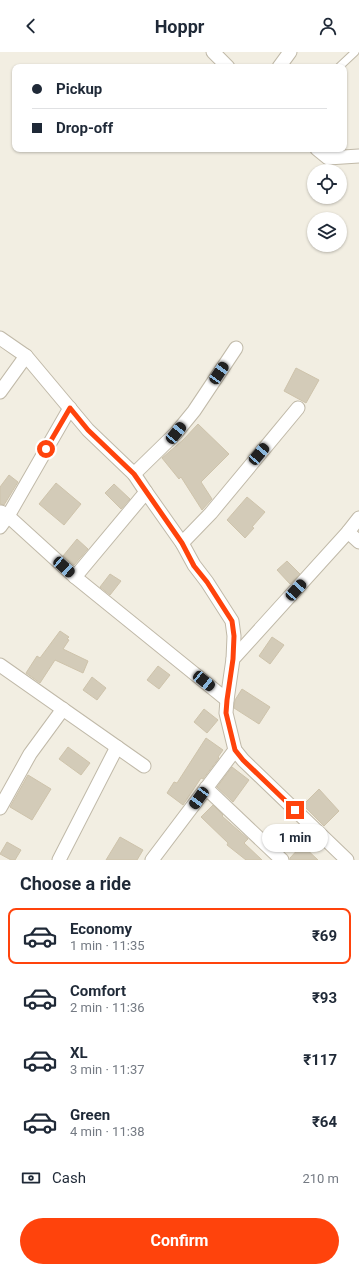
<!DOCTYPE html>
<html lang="en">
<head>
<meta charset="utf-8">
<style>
  body { margin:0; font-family:Roboto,sans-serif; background:#f6f6f7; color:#1f2937; height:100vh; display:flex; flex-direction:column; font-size:15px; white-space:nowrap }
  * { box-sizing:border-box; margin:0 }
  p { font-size:13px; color:#747a83 }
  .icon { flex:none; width:22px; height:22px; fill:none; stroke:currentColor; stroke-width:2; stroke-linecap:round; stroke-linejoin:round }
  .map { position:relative; height:808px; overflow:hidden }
  .panel { display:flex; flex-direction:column; background:#fff; flex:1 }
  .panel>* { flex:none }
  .banner { position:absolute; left:12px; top:12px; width:335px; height:88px; border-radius:8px; box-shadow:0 1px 3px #0004; display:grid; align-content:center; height:88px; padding:0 20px; background:#fff }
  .tools { position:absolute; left:307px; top:112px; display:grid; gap:8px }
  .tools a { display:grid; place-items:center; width:40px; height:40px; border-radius:50%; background:#fff; box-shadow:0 1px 3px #0004; font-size:20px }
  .end { position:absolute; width:18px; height:18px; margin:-9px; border:5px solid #ff430c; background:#fff; box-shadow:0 0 0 2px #fff }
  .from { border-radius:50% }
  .bubble { position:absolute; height:28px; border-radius:14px; background:#fff; box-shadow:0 1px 3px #0004; font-size:13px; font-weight:700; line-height:28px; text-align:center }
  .car { position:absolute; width:12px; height:24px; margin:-12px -6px; border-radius:5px; box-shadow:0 0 3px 1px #0007; background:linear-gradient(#222 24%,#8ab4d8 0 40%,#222 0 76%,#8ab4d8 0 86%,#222 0) }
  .banner b { display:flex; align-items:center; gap:14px; height:38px; font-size:15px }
  .banner b+b { border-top:1px solid #e0e1e3 }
  .banner i { width:10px; height:10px; background:#1f2937 }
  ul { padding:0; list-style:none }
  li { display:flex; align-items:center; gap:12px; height:56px; margin:0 8px 6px; padding:0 12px; border:2px solid transparent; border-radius:8px }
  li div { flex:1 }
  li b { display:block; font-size:15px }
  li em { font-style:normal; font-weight:700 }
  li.active { border-color:#ff430c }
  li>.icon { width:36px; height:36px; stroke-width:1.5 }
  h2 { padding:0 20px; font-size:18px; line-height:48px }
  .pay { display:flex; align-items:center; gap:10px; height:44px; padding:0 20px; font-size:15px }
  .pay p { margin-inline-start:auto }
  .action { display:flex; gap:8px; margin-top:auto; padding:8px 20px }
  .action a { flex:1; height:46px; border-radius:24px; background:#ff430c; color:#fff; font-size:16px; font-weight:700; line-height:46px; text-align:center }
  header { display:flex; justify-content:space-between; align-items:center; height:52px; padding:0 20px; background:#fff; font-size:18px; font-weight:700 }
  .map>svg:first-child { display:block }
  .building { fill:#d3cbb8; stroke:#cec3ab }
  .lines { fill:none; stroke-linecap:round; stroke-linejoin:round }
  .service-casing { stroke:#c0b9a8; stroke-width:9 }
  .minor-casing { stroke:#c0b9a8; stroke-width:15 }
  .service { stroke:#fff; stroke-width:7 }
  .minor { stroke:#fff; stroke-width:13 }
  .route { stroke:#ff430c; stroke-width:5 }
</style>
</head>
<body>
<header><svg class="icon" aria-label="back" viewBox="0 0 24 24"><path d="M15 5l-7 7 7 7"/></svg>Hoppr<svg class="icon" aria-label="person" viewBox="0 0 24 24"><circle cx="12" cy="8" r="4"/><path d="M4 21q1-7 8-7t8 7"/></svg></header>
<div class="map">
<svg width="359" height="808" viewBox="0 0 359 808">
  <rect width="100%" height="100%" fill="#f2eee2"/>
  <g class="building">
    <polygon points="296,316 319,328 306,351 284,339"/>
    <polygon points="198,372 229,402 201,430 212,447 202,458 181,425 179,427 162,406 183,388"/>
    <polygon points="9,423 18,430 4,453 0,452 0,435"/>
    <polygon points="56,431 81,452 64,473 39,452"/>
    <polygon points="114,432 130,447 121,457 105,441"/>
    <polygon points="247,445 265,460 252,475 254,476 245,486 227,468"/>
    <polygon points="77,487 88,497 74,513 63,504"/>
    <polygon points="287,509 300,522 290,532 277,518"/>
    <polygon points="110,522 121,529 110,543 100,535"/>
    <polygon points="60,579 69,585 67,587 69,588 63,597 88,609 83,621 55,608 40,631 26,621 37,604 40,606"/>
    <polygon points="272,585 284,593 270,612 259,604"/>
    <polygon points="158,614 170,623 159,637 147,628"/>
    <polygon points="92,625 106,636 97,648 83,638"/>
    <polygon points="242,637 270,655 259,672 234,656 235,648"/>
    <polygon points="204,657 218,668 207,681 194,670"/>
    <polygon points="206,686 223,698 218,705 219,706 203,727 201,726 183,753 167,741 174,730 177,731"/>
    <polygon points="68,695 90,711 81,723 59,707"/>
    <polygon points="232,715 249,728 233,750 217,735"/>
    <polygon points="28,723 51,737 32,768 10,755"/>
    <polygon points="319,737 339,759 324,774 303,753"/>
    <polygon points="213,753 223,763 222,764 248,787 244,791 262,808 246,808 227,793 228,791 201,765"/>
    <polygon points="120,785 143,798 137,808 106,808"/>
    <polygon points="7,790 21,798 15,808 11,808 0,802"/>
    <polygon points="302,793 318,808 290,808 290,806"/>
  </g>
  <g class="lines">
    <defs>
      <polyline id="service" points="339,15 355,0"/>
      <g id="minor">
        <polyline points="213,0 228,15"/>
        <polyline points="279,15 290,0"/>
        <polyline points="317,97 328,106 359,104"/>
        <polyline points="0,286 26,304 88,378 134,422"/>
        <polyline points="0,340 26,304"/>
        <polyline points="146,440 134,422 176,381 194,359 236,296"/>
        <polyline points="1,460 8,464 70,356"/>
        <polyline points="0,475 8,464 75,525 227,648"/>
        <polyline points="348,480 359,490"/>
        <polyline points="182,491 211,461 298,356"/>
        <polyline points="75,525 146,440 182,491 194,513 207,530 232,569 234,584 233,607"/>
        <polyline points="0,613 144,714"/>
        <polyline points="206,736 282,808"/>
        <polyline points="0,756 30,702 63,657"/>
        <polyline points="59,808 117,695"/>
        <polyline points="152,808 235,698"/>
        <polyline points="347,808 243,708 235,698 226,661 227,648 233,607 348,480 359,466"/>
      </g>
    </defs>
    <use href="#service" class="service-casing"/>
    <use href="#minor" class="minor-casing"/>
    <use href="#service" class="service"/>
    <use href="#minor" class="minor"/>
  </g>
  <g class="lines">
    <polyline class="route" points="46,397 70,356 88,378 134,422 182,491 194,514 207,530 232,569 234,584 233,607 227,648 226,661 235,698 243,708 295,758"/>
  </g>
</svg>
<div class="tools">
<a><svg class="icon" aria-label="locate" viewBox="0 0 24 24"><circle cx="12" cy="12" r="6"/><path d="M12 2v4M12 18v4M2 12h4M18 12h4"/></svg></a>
<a><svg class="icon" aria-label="layers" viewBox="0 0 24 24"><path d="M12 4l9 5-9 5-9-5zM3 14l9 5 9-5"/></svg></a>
</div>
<i class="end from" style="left:46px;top:397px"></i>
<i class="end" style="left:295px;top:758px"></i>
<div class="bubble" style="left:262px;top:772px;width:66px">1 min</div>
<i class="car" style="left:219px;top:321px;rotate:34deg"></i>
<i class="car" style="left:176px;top:381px;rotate:39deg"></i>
<i class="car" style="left:259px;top:402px;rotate:40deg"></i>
<i class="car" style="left:64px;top:515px;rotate:132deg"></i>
<i class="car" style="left:296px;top:538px;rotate:42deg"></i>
<i class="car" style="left:204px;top:629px;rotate:129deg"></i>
<i class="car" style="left:199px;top:746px;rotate:216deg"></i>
<div class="banner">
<b><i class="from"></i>Pickup</b>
<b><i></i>Drop-off</b>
</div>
</div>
<section class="panel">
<h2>Choose a ride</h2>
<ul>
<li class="active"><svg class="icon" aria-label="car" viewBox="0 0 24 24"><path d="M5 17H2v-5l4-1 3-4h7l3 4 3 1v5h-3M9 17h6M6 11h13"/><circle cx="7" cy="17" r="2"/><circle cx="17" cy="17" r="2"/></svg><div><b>Economy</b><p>1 min · 11:35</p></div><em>₹69</em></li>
<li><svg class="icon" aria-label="car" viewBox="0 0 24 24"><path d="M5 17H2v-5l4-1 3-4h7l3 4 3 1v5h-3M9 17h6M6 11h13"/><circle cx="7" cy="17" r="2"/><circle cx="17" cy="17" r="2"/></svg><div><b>Comfort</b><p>2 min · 11:36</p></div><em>₹93</em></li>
<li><svg class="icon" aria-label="car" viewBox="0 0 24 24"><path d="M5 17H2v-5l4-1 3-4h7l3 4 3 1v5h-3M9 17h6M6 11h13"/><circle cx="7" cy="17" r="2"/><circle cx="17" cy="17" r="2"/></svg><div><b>XL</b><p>3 min · 11:37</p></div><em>₹117</em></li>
<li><svg class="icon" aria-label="car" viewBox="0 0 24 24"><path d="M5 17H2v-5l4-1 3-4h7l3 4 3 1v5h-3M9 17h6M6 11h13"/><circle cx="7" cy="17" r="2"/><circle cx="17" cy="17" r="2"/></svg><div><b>Green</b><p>4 min · 11:38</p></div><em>₹64</em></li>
</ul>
<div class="pay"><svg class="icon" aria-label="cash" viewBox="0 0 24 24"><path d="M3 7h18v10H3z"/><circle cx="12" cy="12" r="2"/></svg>Cash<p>210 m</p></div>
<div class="action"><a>Confirm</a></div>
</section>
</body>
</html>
